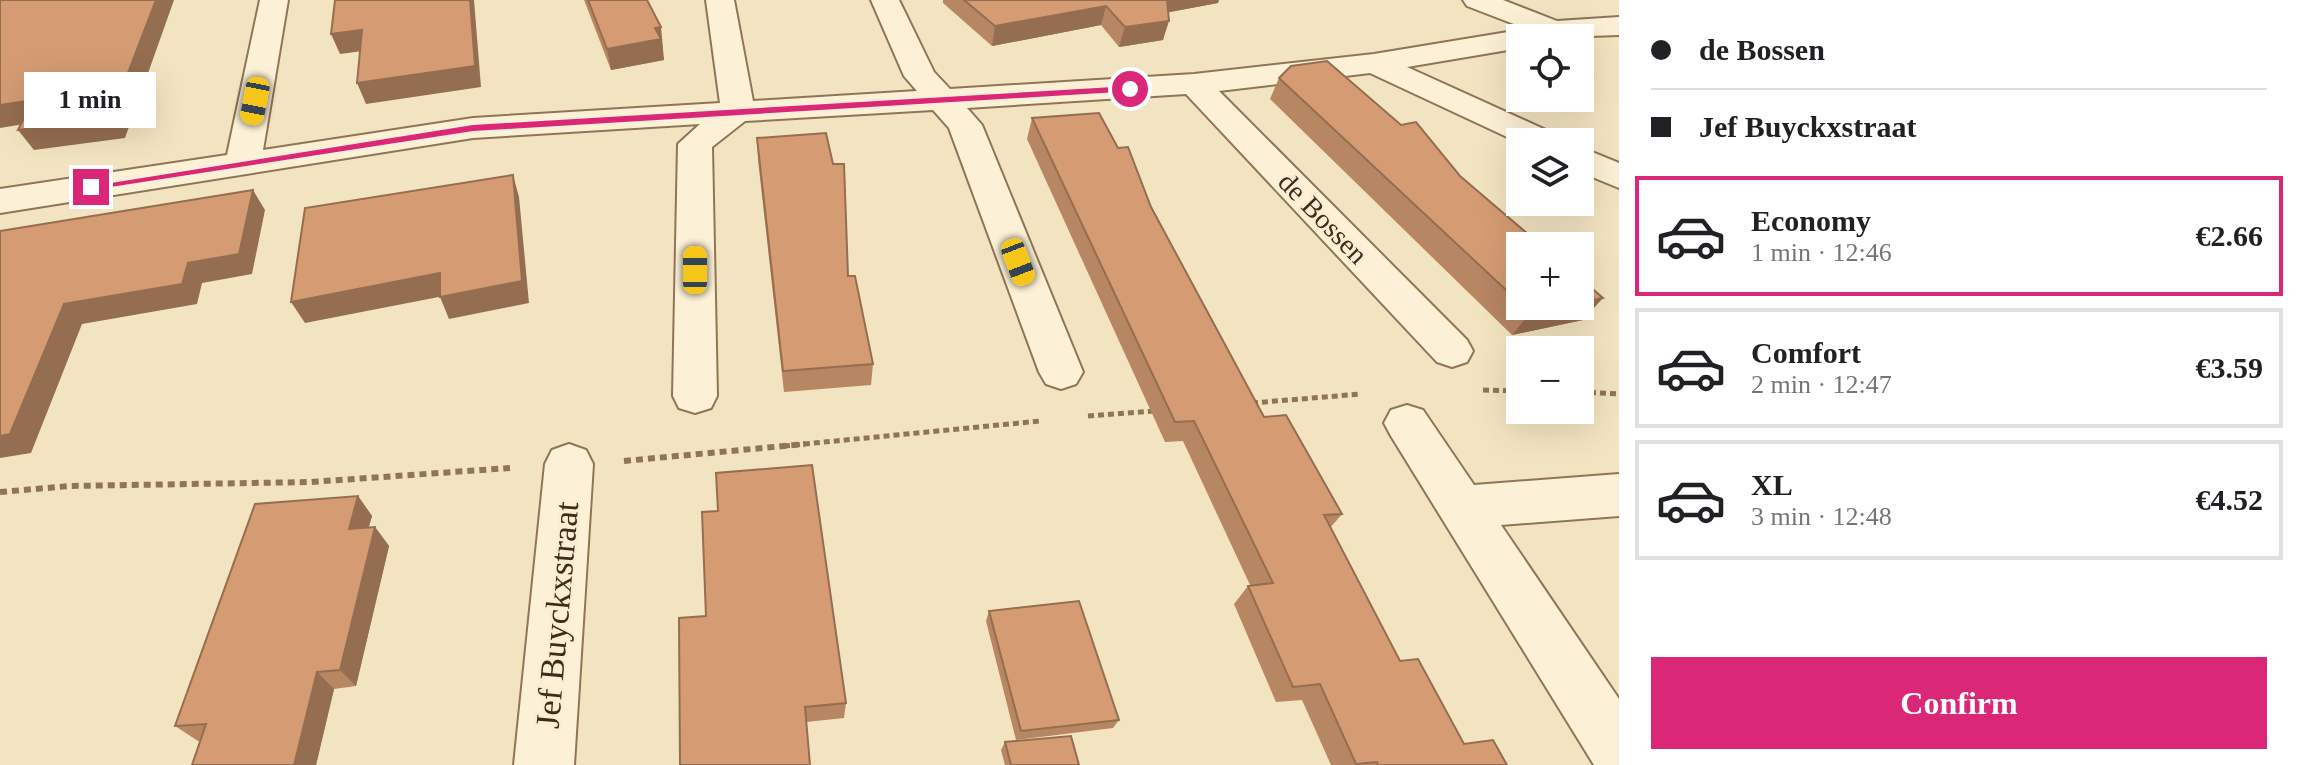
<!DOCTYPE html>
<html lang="en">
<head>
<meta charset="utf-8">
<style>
  body { margin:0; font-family:Georgia,serif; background:#f2f2f2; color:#202124; height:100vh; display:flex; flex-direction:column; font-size:30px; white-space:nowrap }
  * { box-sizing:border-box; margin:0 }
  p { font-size:26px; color:#757577 }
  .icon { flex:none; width:44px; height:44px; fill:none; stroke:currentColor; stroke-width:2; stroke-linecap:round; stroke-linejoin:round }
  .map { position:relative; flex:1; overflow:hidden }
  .side { display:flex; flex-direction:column; background:#fff; width:680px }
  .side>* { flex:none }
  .hud { display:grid; align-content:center; height:176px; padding:0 32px; background:#fff }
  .buttons { position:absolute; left:1506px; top:24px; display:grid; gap:16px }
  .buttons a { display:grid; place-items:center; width:88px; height:88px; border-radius:0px; background:#fff; box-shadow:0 8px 32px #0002; font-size:40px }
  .end { position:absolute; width:36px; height:36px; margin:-18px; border:10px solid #db2777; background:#fff; box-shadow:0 0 0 4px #fff }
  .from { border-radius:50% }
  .bubble { position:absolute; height:56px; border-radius:0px; background:#fff; box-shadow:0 8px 32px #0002; font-size:26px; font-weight:600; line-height:56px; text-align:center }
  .car { position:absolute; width:24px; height:48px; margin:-24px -12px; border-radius:10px; box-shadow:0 0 6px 2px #0007; background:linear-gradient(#f5c518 24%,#345 0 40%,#f5c518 0 76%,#345 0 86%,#f5c518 0) }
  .hud b { display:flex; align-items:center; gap:28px; height:76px; font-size:30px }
  .hud b+b { border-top:2px solid #e0e0e0 }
  .hud i { width:20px; height:20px; background:#202124 }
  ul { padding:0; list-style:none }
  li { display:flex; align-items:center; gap:24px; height:120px; margin:0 16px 12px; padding:0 16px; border:4px solid #e0e0e0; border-radius:0px }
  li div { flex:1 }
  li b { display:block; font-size:30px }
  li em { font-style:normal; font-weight:600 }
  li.current { border-color:#db2777 }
  li>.icon { width:72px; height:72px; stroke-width:1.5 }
  .button { display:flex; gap:16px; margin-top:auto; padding:16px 32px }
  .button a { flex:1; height:92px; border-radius:0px; background:#db2777; color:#fff; font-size:32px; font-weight:600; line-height:92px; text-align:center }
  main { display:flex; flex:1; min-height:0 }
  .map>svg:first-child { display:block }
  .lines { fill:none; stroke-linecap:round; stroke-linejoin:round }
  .minor-casing { stroke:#8f7556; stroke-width:4 }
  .path-far1 { stroke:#8f7556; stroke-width:5; stroke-dasharray:6 4; stroke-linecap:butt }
  .path { stroke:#8f7556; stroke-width:6; stroke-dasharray:7 5; stroke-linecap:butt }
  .minor { fill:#fcf1d6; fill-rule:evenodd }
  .wall { fill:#b78663 }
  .shaded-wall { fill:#956d50 }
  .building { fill:#d59c73; stroke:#956d50; stroke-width:2 }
  .route { fill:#db2777 }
  .labels { text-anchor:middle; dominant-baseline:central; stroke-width:6; stroke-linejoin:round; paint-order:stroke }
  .street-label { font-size:28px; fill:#3d2c1c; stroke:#f9eed2 }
  .near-street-label { font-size:34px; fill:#3d2c1c; stroke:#f9eed2 }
</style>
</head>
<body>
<main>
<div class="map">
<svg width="1619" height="765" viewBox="0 0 1619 765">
  <rect width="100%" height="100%" fill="#f3e4c1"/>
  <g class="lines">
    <defs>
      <g id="minor">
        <polygon points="260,0 288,0 263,150 473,118 720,103 706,0 734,0 753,101 917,91 904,76 871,0 899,0 934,72 950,89 1194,74 1374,54 1520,30 1531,33 1534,38 1520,38 1520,48 1407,67 1557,135 1562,142 1520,143 1370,73 1219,91 1467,340 1473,351 1467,362 1452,367 1437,362 1186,94 967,108 982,125 1083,372 1076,384 1061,389 1046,384 1039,372 949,128 933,110 745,121 712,147 717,396 711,408 695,413 679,408 673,396 678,144 700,124 473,138 0,213 0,189 227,155"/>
        <polygon points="1463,0 1503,0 1557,21 1619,17 1619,35 1590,36 1587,44 1580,46 1580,38 1536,36 1532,31 1467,6"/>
        <polygon points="1580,147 1619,163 1619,188 1580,172"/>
        <polygon points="1407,405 1423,410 1474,485 1619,474 1619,516 1501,525 1619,699 1619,765 1594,765 1391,436 1384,423 1391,410"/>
        <polygon points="569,444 586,450 593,464 574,765 514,765 545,464 552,450"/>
      </g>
    </defs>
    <use href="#minor" class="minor-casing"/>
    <g class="path-far1">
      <polyline points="1483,390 1520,391"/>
      <polyline points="1580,392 1619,394"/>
      <polyline points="1252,403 1361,394"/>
      <polyline points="1088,416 1154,411"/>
      <polyline points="784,446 1040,421"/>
    </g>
    <g class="path">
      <polyline points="624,461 805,444"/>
      <polyline points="0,492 70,486 311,482 510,468"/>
    </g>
    <use href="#minor" class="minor"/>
  </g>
  <g class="wall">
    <polygon points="584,0 647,0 663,48 662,48 664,60 611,70"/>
    <polygon points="943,0 1219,0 1218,3 1168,12 1163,40 1119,47 1101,25 992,46 943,3"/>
    <polygon points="1279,78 1520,246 1520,306 1580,306 1583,320 1512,335 1270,99"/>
    <polygon points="1032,118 1151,207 1264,417 1342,514 1330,528 1400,661 1464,744 1507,765 1331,765 1302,700 1276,702 1234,604 1248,586 1250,585 1183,441 1165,442 1027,139"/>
    <polygon points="757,138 848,276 873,364 871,385 784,392 758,160"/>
    <polygon points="358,496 372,516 368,527 375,527 389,546 356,686 334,689 316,765 192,765 200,741 198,741 175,726"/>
    <polygon points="989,611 1119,720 1113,728 1016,740 986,621"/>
    <polygon points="679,618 846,703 844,718 806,722"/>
    <polygon points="1005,742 1079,765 1005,765 1001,750"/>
  </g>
  <g class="shaded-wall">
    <polygon points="156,0 174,0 125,138 34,150 18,130"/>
    <polygon points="470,0 474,0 481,87 366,104 357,83"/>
    <polygon points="1165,0 1219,0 1218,3 1160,14"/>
    <polygon points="1106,6 1101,25 992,46 995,26"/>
    <polygon points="1169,21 1163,40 1119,47 1125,27"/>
    <polygon points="661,27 664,60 611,70 607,49 655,28"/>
    <polygon points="362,30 370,50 340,54 331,34"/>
    <polygon points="33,100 48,120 0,128 0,105"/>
    <polygon points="513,175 519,197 529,303 449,319 440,297"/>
    <polygon points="253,190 265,210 252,274 202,283 197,304 82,324 31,453 0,458 0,436 64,304"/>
    <polygon points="440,273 449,295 305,323 291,302"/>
    <polygon points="1603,298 1583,320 1512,335 1530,313 1565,306 1580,306 1580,303"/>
    <polygon points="358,496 372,516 363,548 349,529"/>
    <polygon points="375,527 389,546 356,686 340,670"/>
    <polygon points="317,672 334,689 316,765 294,765"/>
  </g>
  <g class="building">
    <polygon points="0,0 156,0 111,117 18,130 33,100 0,105"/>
    <polygon points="335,0 470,0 475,66 357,83 362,30 331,34"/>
    <polygon points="588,0 647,0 661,27 655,28 661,39 607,49"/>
    <polygon points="964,0 1167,0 1169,21 1125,27 1106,6 995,26"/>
    <polygon points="1327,61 1401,125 1416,122 1460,176 1542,246 1520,246 1520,303 1279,78 1291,66"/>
    <polygon points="1099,113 1118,148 1128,147 1151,207 1264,417 1286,415 1342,514 1324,515 1400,661 1418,659 1464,744 1493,740 1507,765 1378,765 1377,762 1356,764 1320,684 1293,687 1248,586 1273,583 1194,421 1175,422 1032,118"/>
    <polygon points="826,133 833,164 844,164 848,276 855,276 873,364 783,371 757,138"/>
    <polygon points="513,175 522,281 440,297 440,273 291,302 305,208"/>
    <polygon points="253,190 239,254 188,263 182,284 64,304 10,434 0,436 0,231"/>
    <polygon points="1580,278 1603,298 1580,303"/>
    <polygon points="1523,306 1565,306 1530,313"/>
    <polygon points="812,465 846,703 805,707 810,765 680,765 679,618 706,616 702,512 718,511 716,473"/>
    <polygon points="358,496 349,529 375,527 340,670 317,672 294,765 192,765 206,724 175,726 255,504"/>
    <polygon points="1079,601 1119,720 1021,731 989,611"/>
    <polygon points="1071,736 1079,765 1011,765 1005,742"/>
  </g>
  <polygon class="route" points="1130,86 1134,91 473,131 91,190 86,187 473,125"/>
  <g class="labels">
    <g class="street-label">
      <text transform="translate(1323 218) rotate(46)">de Bossen</text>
    </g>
    <g class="near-street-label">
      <text transform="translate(557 615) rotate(-85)">Jef Buyckxstraat</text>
    </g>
  </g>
</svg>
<div class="buttons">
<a><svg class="icon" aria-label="locate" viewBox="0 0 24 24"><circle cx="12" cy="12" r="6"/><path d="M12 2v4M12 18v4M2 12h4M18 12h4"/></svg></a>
<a><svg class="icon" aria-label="layers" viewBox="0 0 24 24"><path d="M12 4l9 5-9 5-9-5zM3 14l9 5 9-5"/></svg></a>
<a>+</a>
<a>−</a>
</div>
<i class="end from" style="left:1130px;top:89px"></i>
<i class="end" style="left:91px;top:187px"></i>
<div class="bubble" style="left:24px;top:72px;width:132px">1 min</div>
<i class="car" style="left:255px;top:101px;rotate:191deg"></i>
<i class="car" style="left:1018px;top:262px;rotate:159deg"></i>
<i class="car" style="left:695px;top:270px;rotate:0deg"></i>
</div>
<section class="side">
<div class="hud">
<b><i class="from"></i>de Bossen</b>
<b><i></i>Jef Buyckxstraat</b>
</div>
<ul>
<li class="current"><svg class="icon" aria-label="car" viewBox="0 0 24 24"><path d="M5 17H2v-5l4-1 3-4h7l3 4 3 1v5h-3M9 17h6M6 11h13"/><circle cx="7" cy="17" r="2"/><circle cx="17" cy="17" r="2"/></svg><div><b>Economy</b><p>1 min · 12:46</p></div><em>€2.66</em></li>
<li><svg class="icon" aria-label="car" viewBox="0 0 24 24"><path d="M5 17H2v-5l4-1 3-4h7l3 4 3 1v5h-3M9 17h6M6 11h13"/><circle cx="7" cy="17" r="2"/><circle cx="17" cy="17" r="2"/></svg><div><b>Comfort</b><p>2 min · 12:47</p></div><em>€3.59</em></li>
<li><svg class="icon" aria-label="car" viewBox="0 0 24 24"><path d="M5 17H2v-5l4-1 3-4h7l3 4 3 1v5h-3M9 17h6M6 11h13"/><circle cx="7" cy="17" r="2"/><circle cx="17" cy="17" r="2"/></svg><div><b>XL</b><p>3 min · 12:48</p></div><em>€4.52</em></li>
</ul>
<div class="button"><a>Confirm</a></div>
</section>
</main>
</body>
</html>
